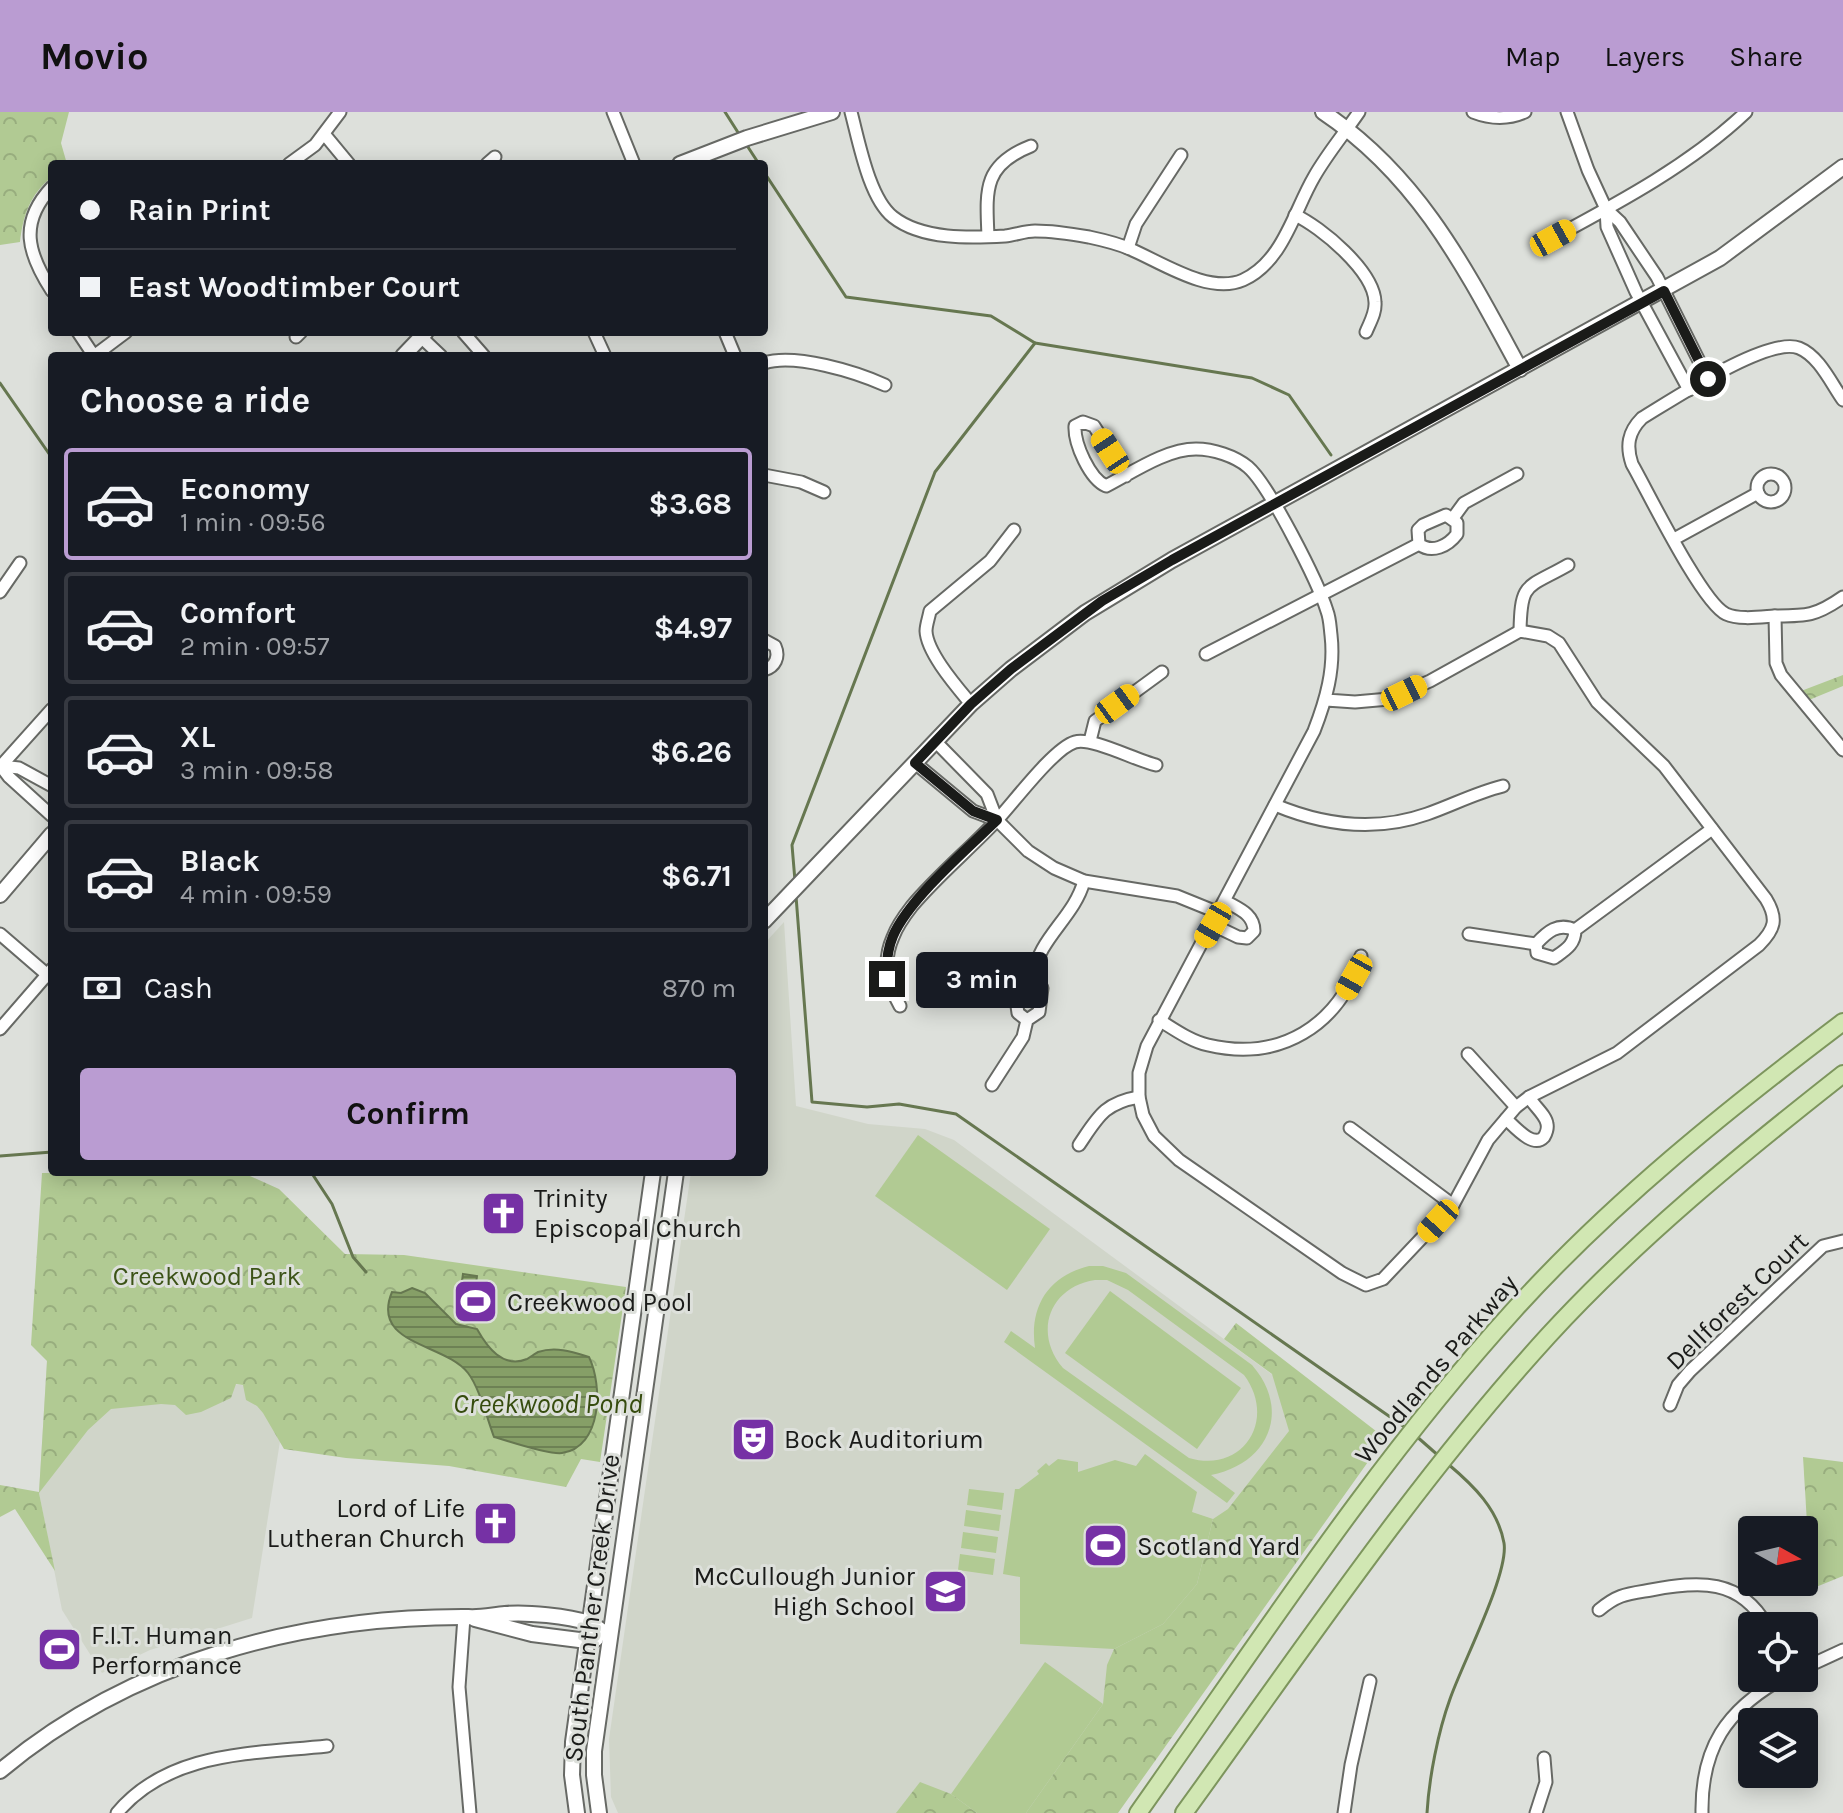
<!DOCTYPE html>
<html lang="en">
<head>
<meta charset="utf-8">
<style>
  body { margin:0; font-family:Karla,sans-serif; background:#20242c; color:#f1f3f6; height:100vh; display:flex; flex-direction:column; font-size:30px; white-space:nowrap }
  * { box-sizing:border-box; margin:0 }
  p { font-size:26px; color:#9ea1a6 }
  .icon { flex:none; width:44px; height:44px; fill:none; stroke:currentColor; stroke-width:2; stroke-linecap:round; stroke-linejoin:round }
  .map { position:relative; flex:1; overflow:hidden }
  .side { position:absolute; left:48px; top:240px; width:720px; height:824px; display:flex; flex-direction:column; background:#171b24; border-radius:8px; box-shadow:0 4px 20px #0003 }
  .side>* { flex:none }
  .top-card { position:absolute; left:48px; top:48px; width:720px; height:176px; border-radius:8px; box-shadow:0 4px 20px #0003; display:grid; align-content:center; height:176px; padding:0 32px; background:#171b24 }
  .needle { width:52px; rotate:98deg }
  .fabs { position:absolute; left:1738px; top:1404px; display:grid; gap:16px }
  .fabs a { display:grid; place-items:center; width:80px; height:80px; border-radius:8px; background:#171b24; box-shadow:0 4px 20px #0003; font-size:40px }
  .end { position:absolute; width:36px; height:36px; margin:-18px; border:10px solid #1a1b19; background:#fff; box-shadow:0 0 0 4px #fff }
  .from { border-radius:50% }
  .bubble { position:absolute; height:56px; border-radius:8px; background:#171b24; box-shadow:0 4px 20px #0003; font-size:26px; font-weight:700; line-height:56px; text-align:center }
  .car { position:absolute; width:24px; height:48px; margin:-24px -12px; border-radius:10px; box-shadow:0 0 6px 2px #0007; background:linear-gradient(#f5c518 24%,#345 0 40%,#f5c518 0 76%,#345 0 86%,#f5c518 0) }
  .top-card b { display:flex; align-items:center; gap:28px; height:76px; font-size:30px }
  .top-card b+b { border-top:2px solid #363941 }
  .top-card i { width:20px; height:20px; background:#f1f3f6 }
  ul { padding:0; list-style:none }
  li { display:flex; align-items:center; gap:24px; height:112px; margin:0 16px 12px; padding:0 16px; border:4px solid #363941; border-radius:8px }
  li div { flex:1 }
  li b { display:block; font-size:30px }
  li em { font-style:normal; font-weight:700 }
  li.current { border-color:#ba9cd2 }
  li>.icon { width:72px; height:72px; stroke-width:1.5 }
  h2 { padding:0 32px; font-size:36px; line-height:96px }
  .pay { display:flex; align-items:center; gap:20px; height:88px; padding:0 32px; font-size:30px }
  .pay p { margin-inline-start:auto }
  .button { display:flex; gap:16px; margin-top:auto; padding:16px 32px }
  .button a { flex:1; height:92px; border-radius:8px; background:#ba9cd2; color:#111; font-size:32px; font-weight:700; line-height:92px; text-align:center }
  header { display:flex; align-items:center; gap:48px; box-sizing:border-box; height:112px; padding:0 40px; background:#ba9cd2; color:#111 }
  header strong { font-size:38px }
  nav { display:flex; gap:44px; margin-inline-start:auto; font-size:28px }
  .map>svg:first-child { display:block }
  .built { fill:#d0d5c9 }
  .grass { fill:#b1ca93; fill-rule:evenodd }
  .forest { fill:url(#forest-crowns) }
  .water { fill:url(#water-rules); stroke:#667750; stroke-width:2 }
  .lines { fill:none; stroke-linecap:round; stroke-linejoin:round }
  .stream { stroke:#667750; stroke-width:3 }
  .minor-casing { stroke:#676965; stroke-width:15 }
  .tertiary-casing { stroke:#676965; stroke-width:18 }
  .primary-casing { stroke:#7d955d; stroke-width:20 }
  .minor { stroke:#fff; stroke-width:11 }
  .tertiary { stroke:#fff; stroke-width:14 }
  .primary { stroke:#d1e7b3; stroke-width:16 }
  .route { stroke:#1a1b19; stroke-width:10 }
  .labels { text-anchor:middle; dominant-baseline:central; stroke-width:6; stroke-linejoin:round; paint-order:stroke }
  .poi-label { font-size:26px; fill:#1a1b19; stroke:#dde0db; text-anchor:start }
  .park-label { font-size:26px; fill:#3c5317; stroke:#dde0db }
  .street-label { font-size:26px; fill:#1a1b19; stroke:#dde0db }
  .water-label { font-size:28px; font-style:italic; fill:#364c0e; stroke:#dde0db }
</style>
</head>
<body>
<header>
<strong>Movio</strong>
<nav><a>Map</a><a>Layers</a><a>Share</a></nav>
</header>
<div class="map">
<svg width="1843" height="1701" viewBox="0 0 1843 1701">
  <defs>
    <pattern id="forest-crowns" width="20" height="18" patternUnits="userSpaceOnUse" patternTransform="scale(2)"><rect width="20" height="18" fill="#b1ca93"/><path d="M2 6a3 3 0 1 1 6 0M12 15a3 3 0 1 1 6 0" fill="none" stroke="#98ad7e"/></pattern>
    <pattern id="water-rules" width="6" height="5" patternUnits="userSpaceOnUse" patternTransform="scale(2)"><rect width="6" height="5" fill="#869f67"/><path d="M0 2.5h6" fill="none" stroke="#6d8154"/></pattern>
  </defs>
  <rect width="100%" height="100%" fill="#dde0db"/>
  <g class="built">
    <polygon points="784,810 796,994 868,1012 925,1017 954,1028 1365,1331 1104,1701 618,1701 611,1685 609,1627 691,1060 764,1060 764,832"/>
    <polygon points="47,1248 288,1279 252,1506 150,1538 102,1561 62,1498 39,1381"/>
  </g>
  <g class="grass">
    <polygon points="918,1023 1050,1117 1007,1178 875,1084"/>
    <path d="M1089,1154H1103L1126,1161L1252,1253C1292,1299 1268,1352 1211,1363L1235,1381L1227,1391L1004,1230L1011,1219L1035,1236C1029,1195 1048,1164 1089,1154ZM1095,1168H1107L1128,1178L1244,1263C1277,1307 1244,1362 1189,1346L1063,1256C1033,1221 1049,1175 1095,1168Z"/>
    <polygon points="1110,1179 1241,1276 1197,1337 1065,1241"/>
    <polygon points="1145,1342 1197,1380 1192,1400 1213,1407 1197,1472 1163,1512 1114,1537 1020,1532 1020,1465 1003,1462 1015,1377 1019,1377 1039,1362 1037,1359 1046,1351 1049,1354 1058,1347 1078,1350 1078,1360 1115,1348 1136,1354"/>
    <polygon points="969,1377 1004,1381 1002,1398 967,1393"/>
    <polygon points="966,1398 1001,1403 999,1419 964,1414"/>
    <polygon points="963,1420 998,1425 996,1441 961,1436"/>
    <polygon points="960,1442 995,1447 993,1463 958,1458"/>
    <polygon points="1045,1550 1103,1592 1026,1701 977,1701 951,1682"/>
  </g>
  <g class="forest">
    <path d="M0,0H69L61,31L67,52H52V65C30,82 23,104 20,130L0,133Z"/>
    <polygon points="1843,563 1843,574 1809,588 1801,579"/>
    <polygon points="241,1060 279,1077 345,1142 404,1143 626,1175 600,1350 581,1347 566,1375 449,1354 346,1346 284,1337 263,1301 257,1294 246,1288 243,1273 236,1272 231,1286 201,1300 186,1303 175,1293 161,1292 111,1297 88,1318 39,1381 55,1459 15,1397 0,1405 0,1373 39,1380 47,1249 31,1233 42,1061"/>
    <polygon points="1236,1211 1385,1326 1118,1701 1026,1701 1103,1592 1107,1553 1114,1537 1163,1512 1197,1472 1213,1407 1228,1397 1289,1319 1272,1262 1224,1227"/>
    <polygon points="1803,1345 1843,1350 1843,1464 1811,1477"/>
    <polygon points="920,1670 951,1682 977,1701 896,1701"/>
  </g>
  <g class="water">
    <polygon points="463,1162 477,1164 475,1179 493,1181 491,1202 458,1198"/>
    <path d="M412,1176L425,1181L456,1212L477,1217C487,1235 503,1257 527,1247C529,1246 536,1241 538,1240C556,1234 573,1240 589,1245C603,1274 602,1335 562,1341C548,1343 509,1329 494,1325C487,1306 479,1275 468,1261C445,1231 370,1233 392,1180L401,1181Z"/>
  </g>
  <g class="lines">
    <g class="stream">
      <polyline points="725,0 739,22"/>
      <polyline points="746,32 759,52"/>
      <polyline points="764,60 846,185 991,204 1035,231"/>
      <polyline points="0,271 52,346"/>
      <polyline points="795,769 792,733 935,360 1035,231 1252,266 1289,283 1331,343"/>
      <polyline points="796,784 812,990 867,995 899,992 956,1002 1406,1316"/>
      <polyline points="0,1044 52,1040"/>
      <polyline points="311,1060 332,1092 353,1145 366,1160"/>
      <polyline points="1415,1323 1440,1345"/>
      <path d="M1427,1701C1429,1666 1438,1620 1450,1587C1462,1552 1509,1462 1504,1431C1498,1397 1473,1373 1448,1352"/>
    </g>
    <defs>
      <g id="minor">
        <polyline points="613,0 634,52"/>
        <path d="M851,0C859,30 869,86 893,105C922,128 971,126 1005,124C1015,123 1025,119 1035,119C1053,119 1072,122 1089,125C1103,128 1117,131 1130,137C1161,150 1209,183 1243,168C1283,150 1294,99 1314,65C1327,42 1344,22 1359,0"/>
        <path d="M1473,0C1491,7 1507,8 1525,0"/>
        <polyline points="1567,0 1588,58 1606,97 1620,110 1657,165 1708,267"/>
        <polyline points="325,23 349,52"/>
        <polyline points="289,52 315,33 340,0"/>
        <polyline points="487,52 495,45"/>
        <path d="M52,75C18,111 28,142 52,179"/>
        <polyline points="1606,97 1607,115 1636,180 1689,278"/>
        <path d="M1295,103C1321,115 1374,159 1375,190C1376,201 1370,210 1366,220"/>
        <path d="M988,124C986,78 983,53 1031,34"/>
        <path d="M1553,126C1620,90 1691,52 1746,0"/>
        <polyline points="1128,136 1136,112 1181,43"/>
        <polyline points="78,220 94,244"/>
        <polyline points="463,220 484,244"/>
        <polyline points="594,220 605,244"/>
        <polyline points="725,220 735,244"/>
        <polyline points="296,225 301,220"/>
        <polyline points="421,225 441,244"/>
        <polyline points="94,244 126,220"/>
        <path d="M764,251C795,241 856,260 885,273"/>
        <path d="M1843,288C1831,271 1819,244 1799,236C1768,224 1672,288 1642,306C1628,320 1626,334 1632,352C1648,380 1702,491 1726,502C1739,508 1760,505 1774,504C1807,504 1816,504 1843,485"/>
        <circle cx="1771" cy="376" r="14"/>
        <polyline points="764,363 801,370 824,380"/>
        <path d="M1126,364L1094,314L1083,310L1075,314C1074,332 1090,367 1106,374C1133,360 1166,337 1196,337C1213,337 1235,344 1248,355C1269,373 1318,470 1327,499C1330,507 1330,515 1331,523C1335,557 1326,588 1314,619L1147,934L1139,961V985L1143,1003L1154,1024L1179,1048L1342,1161L1366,1173L1383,1167L1453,1093L1488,1028L1516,995L1529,985L1617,941L1759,833C1775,817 1778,807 1766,787L1664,654L1597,590L1559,531L1548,524L1520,519L1430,569L1389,587L1355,590L1326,588"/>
        <path d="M1446,403L1457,411V422C1448,434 1432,442 1419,432L1418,418L1423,413Z"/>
        <polyline points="1453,406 1464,391 1517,362"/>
        <polyline points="1674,427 1758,381"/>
        <polyline points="0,480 20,451"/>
        <polyline points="1775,504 1776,551 1781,563 1843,638"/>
        <path d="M1520,519C1521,469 1526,477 1568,453"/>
        <path d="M764,528L775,534C780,545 775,555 764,558"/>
        <polyline points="1206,542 1419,432"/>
        <path d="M971,592C957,575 927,541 926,519C926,513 929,505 930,499L990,449L1014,418"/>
        <polyline points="1090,629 1095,609 1162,560"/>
        <polyline points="936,630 987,682 997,708 1028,739 1054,756 1084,769 1177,784 1219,801"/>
        <polyline points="915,651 973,699 997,708"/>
        <polyline points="0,653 9,665 52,704"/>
        <polyline points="1,654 52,597"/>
        <polyline points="1,654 19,656 52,674"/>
        <path d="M1275,693C1323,713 1376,720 1427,702C1453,693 1475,681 1503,674"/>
        <path d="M1213,813L1238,825L1247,826L1254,819C1254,802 1239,797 1225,789"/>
        <path d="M1575,818C1558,810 1547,820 1536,832L1537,841L1554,846C1565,838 1575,833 1575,818L1712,717"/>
        <polyline points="0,822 51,866"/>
        <polyline points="1469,822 1536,832"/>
        <path d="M1033,865C1038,826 1074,806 1084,769"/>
        <path d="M900,894C887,871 882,850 893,825C897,814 905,803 912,794C938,763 970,737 998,707C1014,690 1054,636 1075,630C1092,625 1135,648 1156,653"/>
        <path d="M1159,908C1174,917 1190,929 1208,933C1280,950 1339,914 1361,844"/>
        <polyline points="0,917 52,857"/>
        <polyline points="1468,942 1516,995"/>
        <path d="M992,973L1023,925L1027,908L1039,900L1042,876L1033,865C1016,870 1015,885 1018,901L1027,908"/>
        <path d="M1506,1007C1514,1014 1533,1037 1544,1025C1546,1022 1548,1016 1547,1012C1546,1003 1533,993 1529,985"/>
        <polyline points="1350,1016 1453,1093"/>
        <path d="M1079,1033C1098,1005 1104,991 1139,985"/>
        <polyline points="1670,1293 1678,1273 1690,1259 1823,1134 1843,1129"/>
        <path d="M1599,1498C1618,1482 1627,1482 1651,1478C1699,1469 1740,1466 1767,1514"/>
        <polyline points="464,1505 459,1575 470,1701"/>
        <polyline points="1804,1556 1843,1538"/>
        <path d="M117,1701C169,1639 252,1642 327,1634"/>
        <polyline points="1344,1701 1351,1653 1370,1569"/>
        <polyline points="1536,1701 1546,1670 1544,1646"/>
        <path d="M1702,1701C1701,1636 1726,1598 1783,1566"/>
      </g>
      <g id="tertiary">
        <path d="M1323,0C1420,65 1466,158 1520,257"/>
        <polyline points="680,52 747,26 832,0"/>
        <polyline points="403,244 426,220"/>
        <polyline points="0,783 52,722"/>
        <polyline points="764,809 971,592 1011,557 1085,501 1172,448 1720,146 1843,55"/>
        <polyline points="475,1507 532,1522 587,1529 596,1527"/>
        <path d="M0,1659C131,1549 301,1504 468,1505C480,1506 493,1503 505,1502C526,1500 568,1504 589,1511C596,1514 603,1520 609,1524"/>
        <polyline points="577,1701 572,1663 573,1630 653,1060"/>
        <polyline points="599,1701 594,1663 594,1639 676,1060"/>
      </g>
      <g id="primary">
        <path d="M1138,1701C1259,1530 1374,1352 1515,1197C1613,1089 1728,997 1843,910"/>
        <path d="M1184,1701C1301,1540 1414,1371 1548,1224C1637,1127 1740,1043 1843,962"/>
      </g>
    </defs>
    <use href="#minor" class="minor-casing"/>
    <use href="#tertiary" class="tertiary-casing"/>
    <use href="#primary" class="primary-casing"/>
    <use href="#minor" class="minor"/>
    <use href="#tertiary" class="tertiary"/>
    <use href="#primary" class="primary"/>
  </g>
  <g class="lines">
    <path class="route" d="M887,867C886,852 887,838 893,824C909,787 967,737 997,708L973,699L915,651L971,592L1011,557L1102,489L1172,448L1664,179L1708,267"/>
  </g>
  <defs>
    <symbol id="church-square" viewBox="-11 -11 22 22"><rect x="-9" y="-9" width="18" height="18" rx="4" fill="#7631a5" stroke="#dde0db"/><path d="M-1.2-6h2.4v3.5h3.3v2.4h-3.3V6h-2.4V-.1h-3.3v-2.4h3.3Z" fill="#fff"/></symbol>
    <symbol id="stadium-square" viewBox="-11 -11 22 22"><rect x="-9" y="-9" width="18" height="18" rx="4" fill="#7631a5" stroke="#dde0db"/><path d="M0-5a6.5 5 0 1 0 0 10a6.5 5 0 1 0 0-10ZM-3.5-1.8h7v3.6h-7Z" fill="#fff"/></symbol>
    <symbol id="theatre-square" viewBox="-11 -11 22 22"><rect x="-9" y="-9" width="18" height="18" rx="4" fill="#7631a5" stroke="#dde0db"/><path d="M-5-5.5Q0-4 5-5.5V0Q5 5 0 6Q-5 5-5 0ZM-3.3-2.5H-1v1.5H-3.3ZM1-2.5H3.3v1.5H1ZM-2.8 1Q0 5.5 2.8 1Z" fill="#fff"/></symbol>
    <symbol id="school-square" viewBox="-11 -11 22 22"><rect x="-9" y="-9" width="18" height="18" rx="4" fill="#7631a5" stroke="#dde0db"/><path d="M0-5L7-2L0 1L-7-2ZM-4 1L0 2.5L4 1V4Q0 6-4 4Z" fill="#fff"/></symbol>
  </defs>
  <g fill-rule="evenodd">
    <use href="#church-square" x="478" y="1076" width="51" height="51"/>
    <use href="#stadium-square" x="450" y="1164" width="51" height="51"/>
    <use href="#theatre-square" x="728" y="1302" width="51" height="51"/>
    <use href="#church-square" x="470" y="1386" width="51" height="51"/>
    <use href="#stadium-square" x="1080" y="1408" width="51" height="51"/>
    <use href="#school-square" x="920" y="1454" width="51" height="51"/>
    <use href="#stadium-square" x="34" y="1512" width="51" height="51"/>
  </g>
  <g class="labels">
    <g class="poi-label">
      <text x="534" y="1086">Trinity<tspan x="534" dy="30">Episcopal Church</tspan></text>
      <text x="507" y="1190">Creekwood Pool</text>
      <text x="784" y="1327">Bock Auditorium</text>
      <text x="465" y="1396" text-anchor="end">Lord of Life<tspan x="465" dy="30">Lutheran Church</tspan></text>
      <text x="1137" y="1434">Scotland Yard</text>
      <text x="915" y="1464" text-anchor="end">McCullough Junior<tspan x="915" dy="30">High School</tspan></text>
      <text x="91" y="1523">F.I.T. Human<tspan x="91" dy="30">Performance</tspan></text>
    </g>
    <g class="park-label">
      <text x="207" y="1164">Creekwood Park</text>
    </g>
    <g class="street-label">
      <text transform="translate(1737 1189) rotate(-44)">Dellforest Court</text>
      <text transform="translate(1436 1257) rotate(-50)">Woodlands Parkway</text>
      <text transform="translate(592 1496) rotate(-83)">South Panther Creek Drive</text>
    </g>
    <g class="water-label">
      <text x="548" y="1291">Creekwood Pond</text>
    </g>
  </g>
</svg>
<div class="fabs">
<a><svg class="needle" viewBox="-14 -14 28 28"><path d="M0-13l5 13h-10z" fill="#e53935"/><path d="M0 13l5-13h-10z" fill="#9ea1a6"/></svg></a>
<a><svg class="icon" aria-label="locate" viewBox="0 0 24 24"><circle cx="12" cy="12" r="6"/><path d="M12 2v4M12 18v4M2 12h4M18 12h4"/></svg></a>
<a><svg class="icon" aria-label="layers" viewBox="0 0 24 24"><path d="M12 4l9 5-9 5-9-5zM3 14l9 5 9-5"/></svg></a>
</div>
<i class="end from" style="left:1708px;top:267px"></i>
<i class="end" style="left:887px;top:867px"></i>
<div class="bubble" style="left:916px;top:840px;width:132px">3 min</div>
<i class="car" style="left:1553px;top:126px;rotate:61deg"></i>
<i class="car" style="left:1110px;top:339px;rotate:327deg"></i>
<i class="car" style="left:1404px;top:581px;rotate:64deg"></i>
<i class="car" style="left:1117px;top:592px;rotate:54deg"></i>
<i class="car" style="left:1213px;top:813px;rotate:210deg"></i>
<i class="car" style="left:1354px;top:865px;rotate:209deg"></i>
<i class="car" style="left:1438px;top:1109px;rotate:222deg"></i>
<div class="top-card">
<b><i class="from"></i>Rain Print</b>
<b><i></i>East Woodtimber Court</b>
</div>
<section class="side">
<h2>Choose a ride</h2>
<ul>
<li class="current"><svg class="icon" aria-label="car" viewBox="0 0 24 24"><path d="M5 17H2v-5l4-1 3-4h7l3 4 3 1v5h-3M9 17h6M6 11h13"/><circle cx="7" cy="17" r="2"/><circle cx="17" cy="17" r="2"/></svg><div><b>Economy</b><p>1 min · 09:56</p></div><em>$3.68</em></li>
<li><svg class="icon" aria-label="car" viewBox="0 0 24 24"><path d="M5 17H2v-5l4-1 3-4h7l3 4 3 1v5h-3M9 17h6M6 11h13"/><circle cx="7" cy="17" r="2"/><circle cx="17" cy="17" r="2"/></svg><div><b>Comfort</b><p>2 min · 09:57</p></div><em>$4.97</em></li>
<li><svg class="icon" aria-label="car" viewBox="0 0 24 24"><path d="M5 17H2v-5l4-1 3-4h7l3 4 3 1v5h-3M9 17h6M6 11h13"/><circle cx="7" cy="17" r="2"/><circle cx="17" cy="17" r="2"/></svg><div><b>XL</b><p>3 min · 09:58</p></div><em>$6.26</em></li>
<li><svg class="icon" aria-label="car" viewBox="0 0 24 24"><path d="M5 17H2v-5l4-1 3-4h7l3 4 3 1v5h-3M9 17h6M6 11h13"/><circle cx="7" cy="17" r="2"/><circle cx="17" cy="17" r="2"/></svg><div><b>Black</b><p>4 min · 09:59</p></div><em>$6.71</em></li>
</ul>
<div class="pay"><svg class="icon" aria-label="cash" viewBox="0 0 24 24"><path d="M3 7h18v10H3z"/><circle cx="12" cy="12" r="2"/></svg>Cash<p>870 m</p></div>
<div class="button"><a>Confirm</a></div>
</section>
</div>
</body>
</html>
